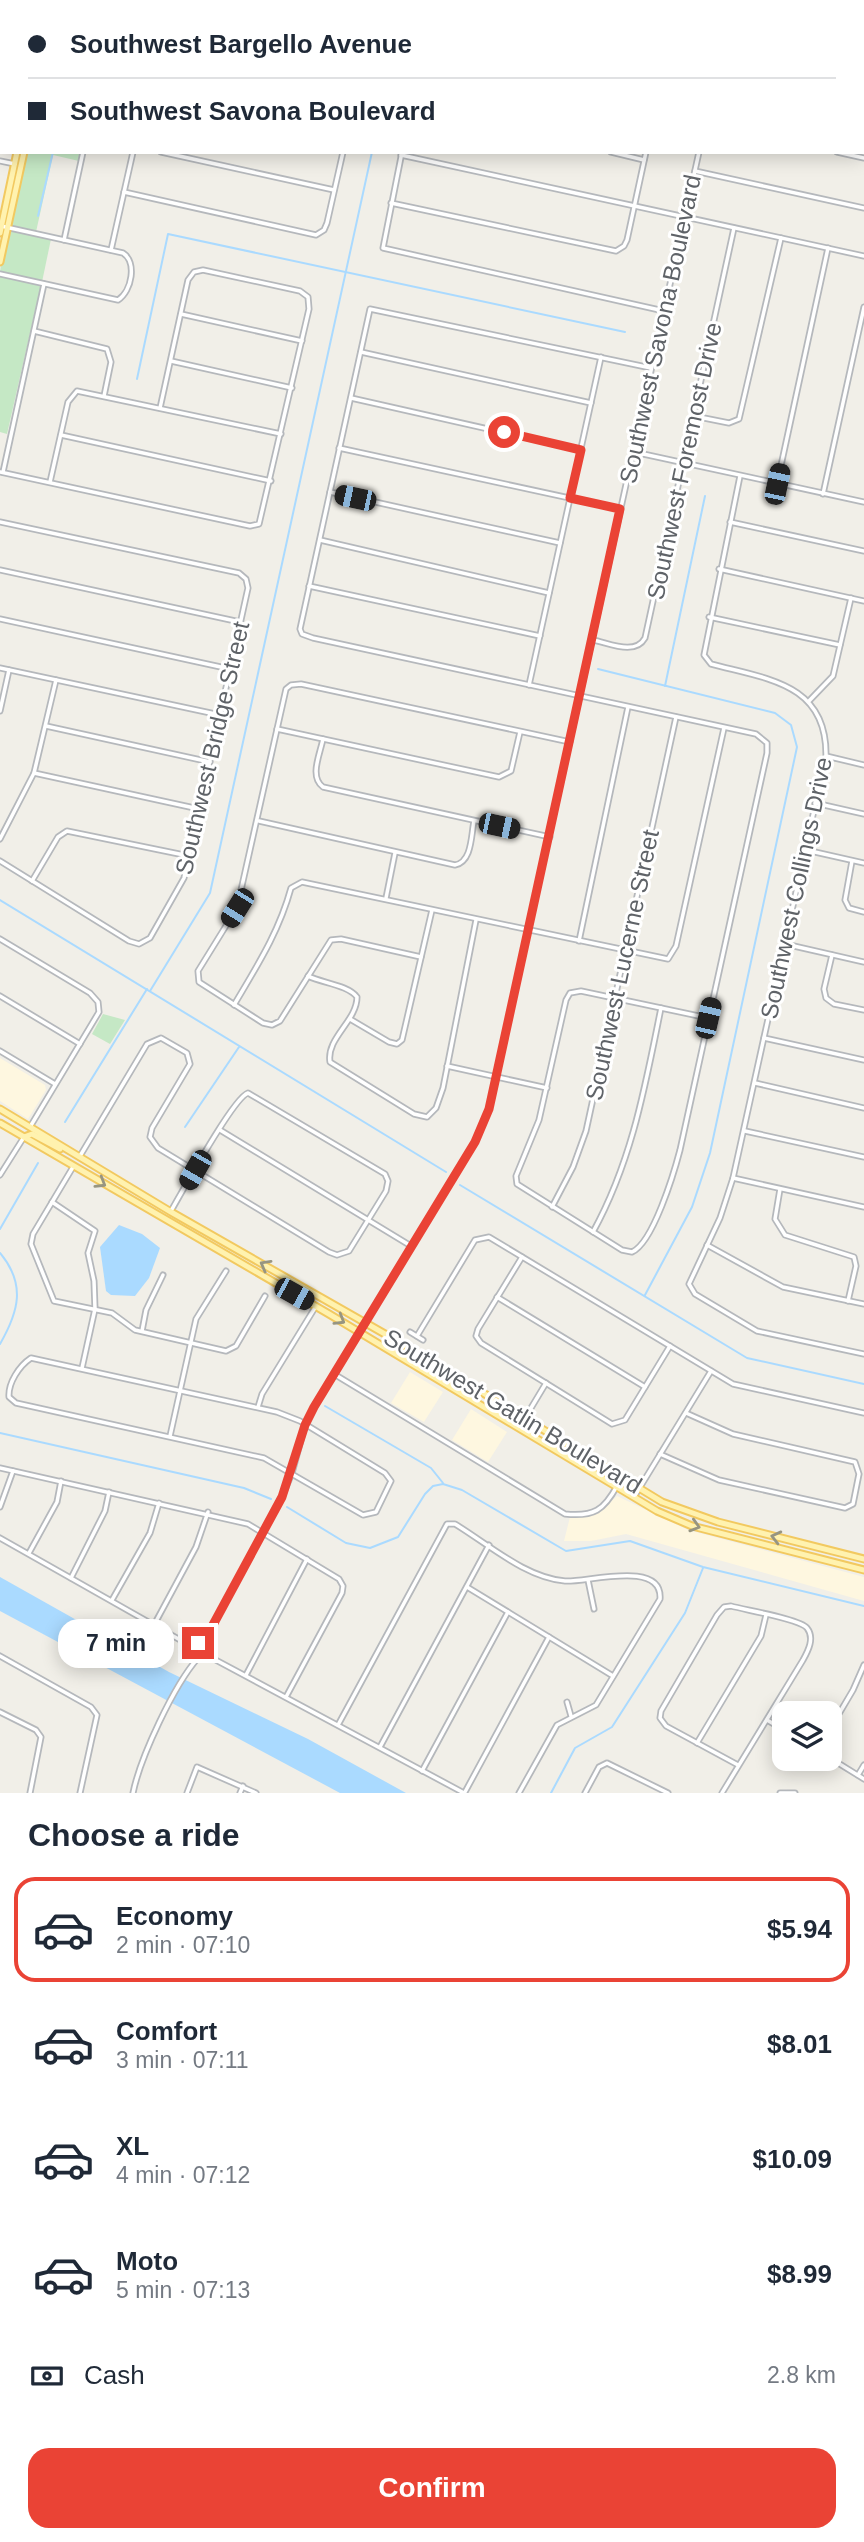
<!DOCTYPE html>
<html lang="en">
<head>
<meta charset="utf-8">
<style>
  body { margin:0; font-family:Helvetica,sans-serif; background:#f2f2f3; color:#1f2937; height:100vh; display:flex; flex-direction:column; font-size:26px; white-space:nowrap }
  * { box-sizing:border-box; margin:0 }
  p { font-size:23px; color:#747a83 }
  .icon { flex:none; width:38px; height:38px; fill:none; stroke:currentColor; stroke-width:2; stroke-linecap:round; stroke-linejoin:round }
  .map { position:relative; height:1793px; overflow:hidden }
  .side { display:flex; flex-direction:column; background:#fff; flex:1 }
  .side>* { flex:none }
  .hud { position:absolute; left:0px; top:0px; width:864px; height:154px; box-shadow:0 4px 18px #0003; display:grid; align-content:center; height:154px; padding:0 28px; background:#fff }
  .buttons { position:absolute; left:772px; top:1701px; display:grid; gap:14px }
  .buttons a { display:grid; place-items:center; width:70px; height:70px; border-radius:14px; background:#fff; box-shadow:0 4px 18px #0003; font-size:35px }
  .end { position:absolute; width:32px; height:32px; margin:-16px; border:9px solid #ea4335; background:#fff; box-shadow:0 0 0 4px #fff }
  .from { border-radius:50% }
  .bubble { position:absolute; height:49px; border-radius:21px; background:#fff; box-shadow:0 4px 18px #0003; font-size:23px; font-weight:600; line-height:49px; text-align:center }
  .car { position:absolute; width:21px; height:42px; margin:-21px -10px; border-radius:9px; box-shadow:0 0 5px 2px #0007; background:linear-gradient(#222 24%,#8ab4d8 0 40%,#222 0 76%,#8ab4d8 0 86%,#222 0) }
  .hud b { display:flex; align-items:center; gap:24px; height:66px; font-size:26px }
  .hud b+b { border-top:2px solid #e0e1e3 }
  .hud i { width:18px; height:18px; background:#1f2937 }
  ul { padding:0; list-style:none }
  li { display:flex; align-items:center; gap:21px; height:105px; margin:0 14px 10px; padding:0 14px; border:4px solid transparent; border-radius:21px }
  li div { flex:1 }
  li b { display:block; font-size:26px }
  li em { font-style:normal; font-weight:600 }
  li.on { border-color:#ea4335 }
  li>.icon { width:63px; height:63px; stroke-width:1.5 }
  h2 { padding:0 28px; font-size:32px; line-height:84px }
  .pay { display:flex; align-items:center; gap:18px; height:77px; padding:0 28px; font-size:26px }
  .pay p { margin-inline-start:auto }
  .action { display:flex; gap:14px; margin-top:auto; padding:14px 28px }
  .action a { flex:1; height:80px; border-radius:21px; background:#ea4335; color:#fff; font-size:28px; font-weight:600; line-height:80px; text-align:center }
  .map>svg:first-child { display:block }
  .commercial { fill:#fef7e0 }
  .green { fill:#c5e8c5 }
  .water { fill:#aadaff }
  .lines { fill:none; stroke-linecap:round; stroke-linejoin:round }
  .stream { stroke:#aadaff; stroke-width:2 }
  .minor-casing { stroke:#b5b8bc; stroke-width:7 }
  .major-casing { stroke:#f2c960; stroke-width:9 }
  .minor { stroke:#fff; stroke-width:3.5 }
  .major { stroke:#fff2af; stroke-width:5 }
  .oneway { stroke:#979581 }
  .route { stroke:#ea4335; stroke-width:9 }
  .labels { text-anchor:middle; dominant-baseline:central; stroke-width:6; stroke-linejoin:round; paint-order:stroke }
  .street-label { font-size:24px; fill:#5f6368; stroke:#fff }
</style>
</head>
<body>
<div class="map">
<svg width="864" height="1793" viewBox="0 0 864 1793">
  <rect width="100%" height="100%" fill="#f1efe8"/>
  <g class="commercial">
    <polygon points="0,1058 45,1085 46,1090 28,1119 0,1101"/>
    <polygon points="410,1372 443,1392 424,1422 391,1403"/>
    <polygon points="471,1409 507,1432 488,1462 452,1440"/>
    <polygon points="617,1496 688,1530 864,1577 864,1601 626,1534 591,1541 564,1541 570,1517 599,1513"/>
  </g>
  <g class="green">
    <polygon points="23,152 81,152 79,161 53,155 36,232 7,225"/>
    <polygon points="6,229 51,239 42,282 0,272"/>
    <polygon points="0,276 41,285 7,434 0,432"/>
    <polygon points="103,1014 125,1020 110,1044 92,1034"/>
  </g>
  <g class="water">
    <polygon points="119,1225 142,1234 160,1248 149,1278 135,1296 111,1295 106,1291 100,1247"/>
    <polygon points="0,1577 169,1672 308,1739 406,1793 340,1793 0,1611"/>
  </g>
  <g class="lines">
    <g class="stream">
      <polyline points="87,2 87,0"/>
      <polyline points="650,2 650,0"/>
      <polyline points="863,127 864,127"/>
      <polyline points="38,216 53,152"/>
      <polyline points="137,379 168,234 625,332"/>
      <polyline points="598,669 775,713 791,725 797,747 710,1153 692,1207 645,1295"/>
      <polyline points="665,686 705,496"/>
      <polyline points="0,900 446,1172"/>
      <polyline points="150,991 210,893 372,152"/>
      <polyline points="65,1122 147,989"/>
      <polyline points="185,1127 239,1047"/>
      <polyline points="460,1185 747,1358 864,1384"/>
      <polyline points="0,1229 38,1163"/>
      <path d="M0,1253C26,1284 19,1311 0,1344"/>
      <polyline points="325,1406 431,1468 443,1483"/>
      <polyline points="0,1433 244,1488 271,1499"/>
      <polyline points="287,1507 346,1543 370,1548 398,1537 425,1494 433,1486 443,1484 462,1490 566,1551 630,1541 703,1567 864,1606"/>
      <polyline points="551,1793 575,1748 612,1727 685,1613 703,1568"/>
    </g>
    <defs>
      <g id="minor">
        <polyline points="144,0 152,2"/>
        <polyline points="369,0 377,2"/>
        <polyline points="0,1 4,2"/>
        <polyline points="117,2 117,0"/>
        <polyline points="410,2 410,0"/>
        <polyline points="570,2 571,0"/>
        <polyline points="620,2 621,0"/>
        <polyline points="679,2 679,0"/>
        <polyline points="731,2 732,0"/>
        <polyline points="785,2 785,0"/>
        <polyline points="832,2 832,0"/>
        <polyline points="0,50 2,50"/>
        <polyline points="863,90 864,84"/>
        <polyline points="863,99 864,99"/>
        <polyline points="0,101 2,101"/>
        <polyline points="161,152 334,190"/>
        <polyline points="402,152 383,248 664,311"/>
        <polyline points="611,152 644,160"/>
        <polyline points="837,152 864,158"/>
        <polyline points="401,155 864,256"/>
        <polyline points="0,161 15,164"/>
        <polyline points="695,171 864,208"/>
        <polyline points="124,192 316,235 324,230 327,223 343,152"/>
        <polyline points="391,203 616,251 624,246 627,240 646,152"/>
        <polyline points="64,240 83,152"/>
        <polyline points="111,250 133,152"/>
        <path d="M0,274L118,300C132,291 137,262 123,253L1,226"/>
        <polyline points="181,314 302,341"/>
        <polyline points="34,331 107,349 111,362 104,396"/>
        <polyline points="361,352 591,403"/>
        <polyline points="171,361 292,388"/>
        <path d="M651,368L370,309L300,629L302,634L313,638L756,734L767,743V753L680,1150C674,1173 653,1243 632,1252L622,1250L517,1184L516,1176L539,1120L566,1000L570,993L581,991L708,1018"/>
        <polyline points="351,398 581,450"/>
        <polyline points="694,416 729,423 739,419 781,238"/>
        <polyline points="61,435 271,481"/>
        <polyline points="339,448 620,509"/>
        <polyline points="634,452 864,502"/>
        <polyline points="0,472 250,526 259,524 309,309 308,297 300,291 203,270 194,272 188,280 160,408"/>
        <polyline points="3,472 44,284"/>
        <path d="M740,476L704,655L711,664C767,679 827,683 826,756L733,1178L720,1218L689,1284L695,1294L757,1331L864,1354"/>
        <polyline points="50,482 68,402 77,391 281,434"/>
        <polyline points="777,484 828,248"/>
        <polyline points="330,492 560,543"/>
        <polyline points="823,494 864,307"/>
        <polyline points="0,522 239,573 246,579 248,588 184,878 150,938 139,944 129,941 0,861"/>
        <polyline points="730,522 864,551"/>
        <polyline points="320,540 549,593"/>
        <polyline points="719,569 864,601"/>
        <polyline points="0,570 240,622"/>
        <polyline points="309,586 540,636"/>
        <polyline points="709,617 840,645"/>
        <polyline points="0,619 230,669"/>
        <path d="M593,640C609,643 635,656 645,638L734,228"/>
        <polyline points="0,668 220,715"/>
        <polyline points="529,685 601,357"/>
        <polyline points="809,701 833,676 851,598"/>
        <polyline points="0,711 9,670"/>
        <polyline points="46,726 210,762"/>
        <polyline points="277,729 499,777 511,771 520,732"/>
        <path d="M323,739C320,754 309,777 323,787L550,837"/>
        <polyline points="826,756 864,765"/>
        <polyline points="34,773 199,809"/>
        <polyline points="815,803 864,814"/>
        <path d="M259,821L455,865C472,862 471,836 474,821"/>
        <polyline points="0,839 34,773 56,680"/>
        <polyline points="806,850 864,863"/>
        <polyline points="852,861 845,900 849,908 864,912"/>
        <polyline points="32,881 58,837 67,831 189,856"/>
        <polyline points="386,898 395,853"/>
        <polyline points="0,939 90,993 98,1002 99,1012 30,1127"/>
        <polyline points="579,941 628,707"/>
        <polyline points="785,944 864,962"/>
        <polyline points="832,955 824,989 826,998 834,1004 864,1010"/>
        <polyline points="421,957 341,939 331,940 280,1021 272,1025 263,1023 199,982 198,971 237,908 286,689 291,685 301,684 570,742"/>
        <path d="M308,976C322,983 348,985 357,997C357,1021 326,1038 330,1062L414,1114L427,1117L436,1108L443,1088L476,920"/>
        <polyline points="0,996 80,1044"/>
        <path d="M234,1005C257,966 279,932 291,888L302,882L668,959L676,946L724,728"/>
        <polyline points="350,1019 389,1042 397,1044 402,1040 432,910"/>
        <polyline points="764,1038 864,1060"/>
        <polyline points="0,1051 55,1084"/>
        <polyline points="447,1066 547,1088"/>
        <polyline points="755,1083 864,1108"/>
        <polyline points="220,1130 411,1246"/>
        <polyline points="745,1131 864,1157"/>
        <path d="M80,1156L147,1044L161,1038L187,1053L190,1064L152,1128L150,1137L158,1148L329,1252L337,1255L349,1251L386,1191L388,1181L385,1174L248,1093C233,1098 182,1192 171,1211"/>
        <polyline points="73,1167 33,1234 31,1244 54,1301 112,1313 135,1330 226,1351 236,1346 265,1296"/>
        <polyline points="0,1175 24,1137"/>
        <polyline points="733,1178 864,1207"/>
        <polyline points="780,1189 775,1219 785,1235 854,1257 856,1266 848,1301"/>
        <polyline points="52,1202 95,1231 88,1253 94,1281 95,1309 82,1368"/>
        <polyline points="552,1207 573,1167 586,1131 676,717"/>
        <path d="M593,1232C632,1161 645,1087 661,1008"/>
        <polyline points="707,1245 783,1287 864,1304"/>
        <polyline points="522,1257 478,1329 476,1336 481,1343 612,1424 625,1420 670,1346"/>
        <polyline points="497,1297 645,1387"/>
        <polyline points="142,1331 146,1310 163,1275"/>
        <polyline points="410,1332 423,1340"/>
        <polyline points="417,1336 475,1240 489,1237 733,1384 864,1413"/>
        <path d="M31,1358L277,1412L300,1421L385,1473L391,1481L376,1512L363,1515L264,1458L16,1403L9,1397C8,1383 19,1366 31,1358Z"/>
        <path d="M334,1374L565,1514C594,1517 604,1510 617,1486"/>
        <polyline points="258,1407 262,1394 316,1306"/>
        <polyline points="525,1418 546,1383"/>
        <polyline points="170,1436 196,1319 226,1271"/>
        <polyline points="660,1454 719,1480 845,1508 853,1504 859,1474 855,1462 733,1434 686,1413"/>
        <polyline points="0,1468 248,1524 339,1579 343,1586 342,1593 286,1697"/>
        <polyline points="634,1497 711,1371"/>
        <polyline points="0,1507 13,1471"/>
        <polyline points="0,1538 182,1641 193,1644"/>
        <polyline points="29,1553 57,1502 61,1481"/>
        <polyline points="71,1578 105,1511 109,1492"/>
        <polyline points="588,1580 594,1609"/>
        <polyline points="467,1587 613,1676"/>
        <polyline points="112,1600 150,1533 159,1503"/>
        <polyline points="154,1625 196,1547 208,1512"/>
        <circle cx="198" cy="1650" r="7"/>
        <polyline points="205,1647 207,1636 282,1497 292,1473 305,1425 314,1407 475,1142 489,1109 699,152"/>
        <polyline points="205,1651 212,1658 464,1793"/>
        <polyline points="0,1656 91,1707 97,1715 80,1793"/>
        <polyline points="246,1675 307,1559"/>
        <polyline points="567,1702 571,1716"/>
        <polyline points="0,1712 36,1730 41,1737 30,1793"/>
        <polyline points="767,1720 784,1730"/>
        <path d="M338,1725L447,1524H455C488,1544 526,1578 565,1581C585,1583 663,1559 660,1599L596,1705L557,1725L519,1793"/>
        <polyline points="830,1729 853,1690 864,1665"/>
        <polyline points="697,1743 761,1636 766,1615"/>
        <polyline points="380,1747 489,1545"/>
        <polyline points="830,1758 864,1779"/>
        <polyline points="422,1771 508,1612"/>
        <polyline points="858,1775 864,1765"/>
        <polyline points="465,1792 549,1637"/>
        <path d="M133,1793C140,1758 174,1685 198,1658"/>
        <polyline points="187,1793 197,1767 256,1793"/>
        <polyline points="240,1793 243,1786"/>
        <polyline points="585,1793 599,1767 607,1763 668,1793"/>
        <path d="M722,1793L803,1660C808,1651 815,1638 807,1628C800,1619 745,1610 731,1606L724,1607L717,1615L661,1711L660,1718L666,1726L738,1765"/>
        <polyline points="780,1793 795,1793"/>
      </g>
      <g id="major">
        <polyline points="50,2 51,0"/>
        <polyline points="57,2 57,0"/>
        <polyline points="0,233 17,152"/>
        <polyline points="0,262 24,152"/>
        <polyline points="0,1109 171,1212 406,1346 662,1502 718,1522 864,1559"/>
        <polyline points="0,1123 329,1314 657,1511 692,1526 864,1570"/>
        <polyline points="24,1137 32,1134 60,1149"/>
      </g>
    </defs>
    <use href="#minor" class="minor-casing"/>
    <use href="#major" class="major-casing"/>
    <use href="#minor" class="minor"/>
    <use href="#major" class="major"/>
  </g>
  <defs><path id="oneway-chevron" d="M-2-3.5L2.5 0L-2 3.5" fill="none" stroke-width="1.6" stroke-linecap="round" stroke-linejoin="round" transform="scale(1.75)"/></defs>
  <g class="oneway">
    <use href="#oneway-chevron" transform="translate(101 1183) rotate(31)"/>
    <use href="#oneway-chevron" transform="translate(265 1265) rotate(-151)"/>
    <use href="#oneway-chevron" transform="translate(340 1320) rotate(31)"/>
    <use href="#oneway-chevron" transform="translate(695 1526) rotate(17)"/>
    <use href="#oneway-chevron" transform="translate(776 1537) rotate(-166)"/>
  </g>
  <g class="lines">
    <polyline class="route" points="198,1643 207,1636 282,1497 305,1425 314,1407 475,1142 489,1109 620,509 570,498 581,450 504,432"/>
  </g>
  <g class="labels">
    <g class="street-label">
      <text transform="translate(660 329) rotate(-78)">Southwest Savona Boulevard</text>
      <text transform="translate(684 461) rotate(-78)">Southwest Foremost Drive</text>
      <text transform="translate(212 748) rotate(-77)">Southwest Bridge Street</text>
      <text transform="translate(796 888) rotate(-78)">Southwest Collings Drive</text>
      <text transform="translate(622 965) rotate(-78)">Southwest Lucerne Street</text>
      <text transform="translate(513 1411) rotate(31)">Southwest Gatlin Boulevard</text>
    </g>
  </g>
</svg>
<div class="buttons">
<a><svg class="icon" aria-label="layers" viewBox="0 0 24 24"><path d="M12 4l9 5-9 5-9-5zM3 14l9 5 9-5"/></svg></a>
</div>
<i class="end from" style="left:504px;top:432px"></i>
<i class="end" style="left:198px;top:1643px"></i>
<div class="bubble" style="left:58px;top:1619px;width:116px">7 min</div>
<i class="car" style="left:777px;top:484px;rotate:12deg"></i>
<i class="car" style="left:355px;top:498px;rotate:282deg"></i>
<i class="car" style="left:499px;top:826px;rotate:102deg"></i>
<i class="car" style="left:237px;top:908px;rotate:212deg"></i>
<i class="car" style="left:708px;top:1018px;rotate:13deg"></i>
<i class="car" style="left:195px;top:1170px;rotate:210deg"></i>
<i class="car" style="left:294px;top:1294px;rotate:119deg"></i>
<div class="hud">
<b><i class="from"></i>Southwest Bargello Avenue</b>
<b><i></i>Southwest Savona Boulevard</b>
</div>
</div>
<section class="side">
<h2>Choose a ride</h2>
<ul>
<li class="on"><svg class="icon" aria-label="car" viewBox="0 0 24 24"><path d="M5 17H2v-5l4-1 3-4h7l3 4 3 1v5h-3M9 17h6M6 11h13"/><circle cx="7" cy="17" r="2"/><circle cx="17" cy="17" r="2"/></svg><div><b>Economy</b><p>2 min · 07:10</p></div><em>$5.94</em></li>
<li><svg class="icon" aria-label="car" viewBox="0 0 24 24"><path d="M5 17H2v-5l4-1 3-4h7l3 4 3 1v5h-3M9 17h6M6 11h13"/><circle cx="7" cy="17" r="2"/><circle cx="17" cy="17" r="2"/></svg><div><b>Comfort</b><p>3 min · 07:11</p></div><em>$8.01</em></li>
<li><svg class="icon" aria-label="car" viewBox="0 0 24 24"><path d="M5 17H2v-5l4-1 3-4h7l3 4 3 1v5h-3M9 17h6M6 11h13"/><circle cx="7" cy="17" r="2"/><circle cx="17" cy="17" r="2"/></svg><div><b>XL</b><p>4 min · 07:12</p></div><em>$10.09</em></li>
<li><svg class="icon" aria-label="car" viewBox="0 0 24 24"><path d="M5 17H2v-5l4-1 3-4h7l3 4 3 1v5h-3M9 17h6M6 11h13"/><circle cx="7" cy="17" r="2"/><circle cx="17" cy="17" r="2"/></svg><div><b>Moto</b><p>5 min · 07:13</p></div><em>$8.99</em></li>
</ul>
<div class="pay"><svg class="icon" aria-label="cash" viewBox="0 0 24 24"><path d="M3 7h18v10H3z"/><circle cx="12" cy="12" r="2"/></svg>Cash<p>2.8 km</p></div>
<div class="action"><a>Confirm</a></div>
</section>
</body>
</html>
